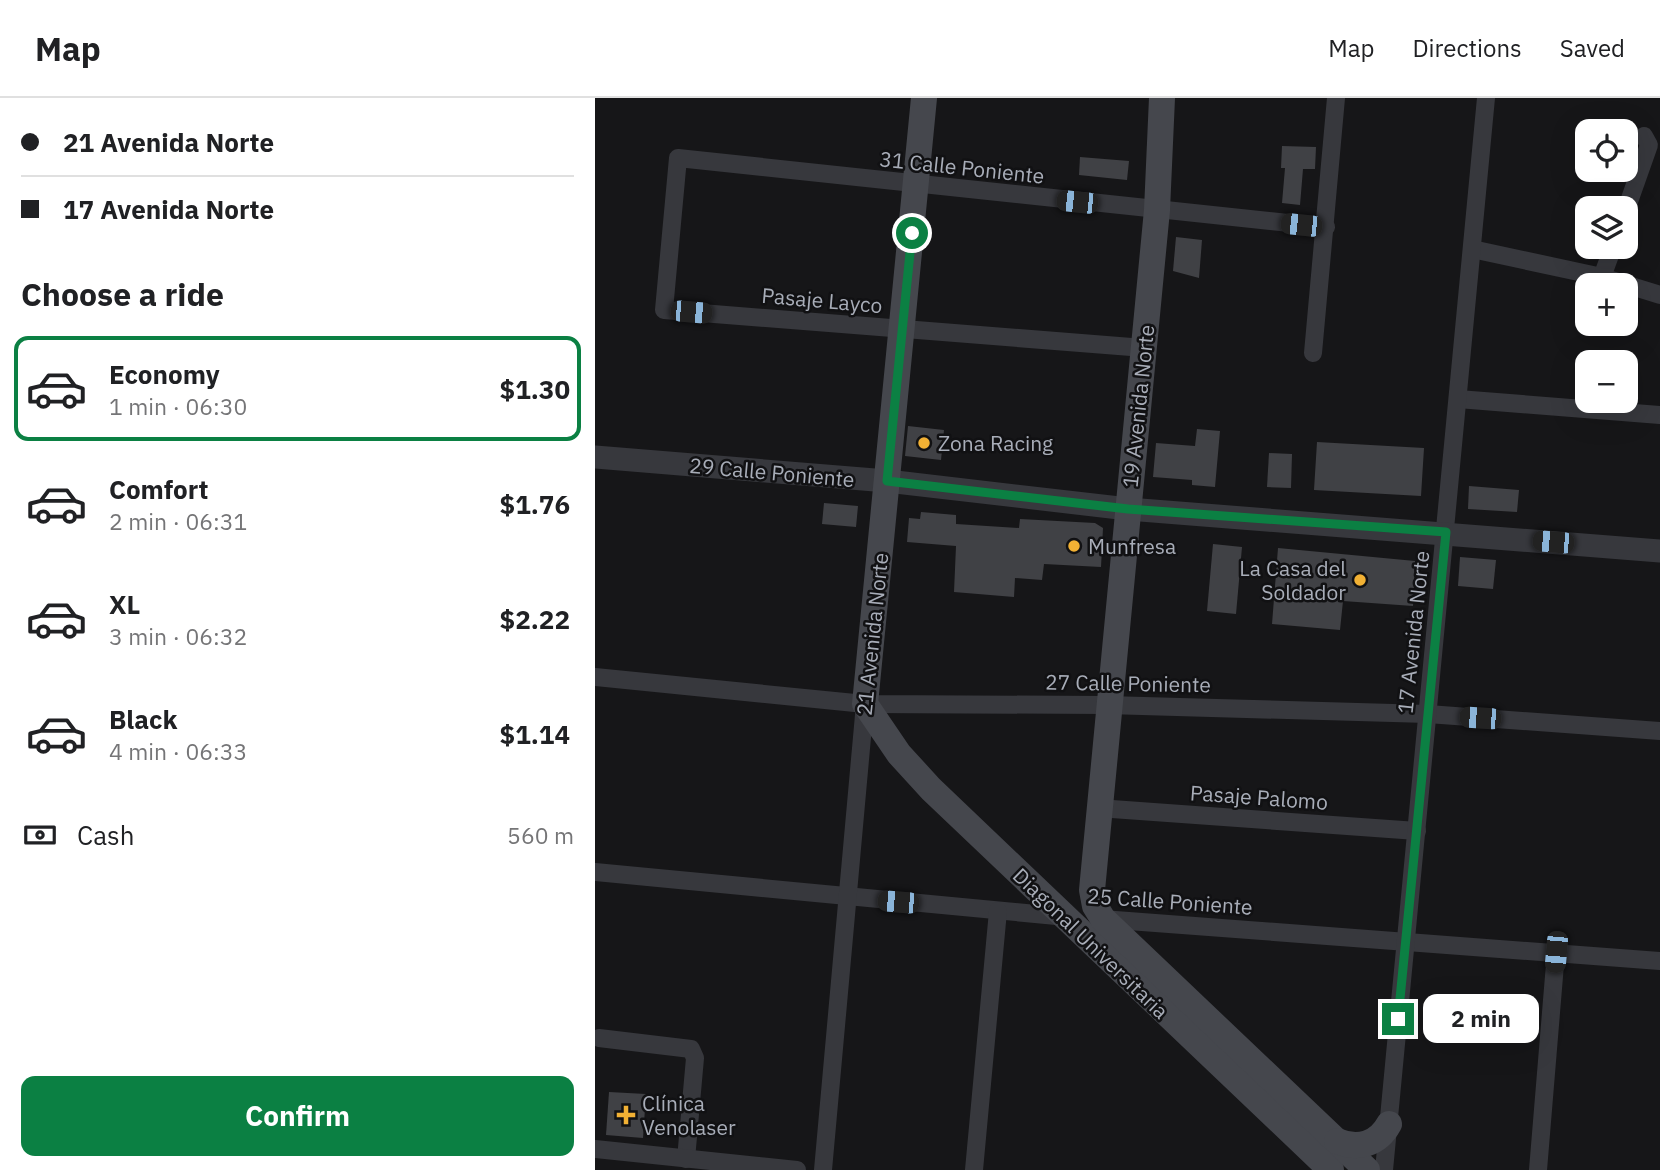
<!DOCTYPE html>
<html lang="en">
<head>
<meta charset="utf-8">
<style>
  body { margin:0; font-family:"IBM Plex Sans",sans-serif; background:#f2f2f2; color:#202124; height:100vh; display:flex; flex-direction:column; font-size:26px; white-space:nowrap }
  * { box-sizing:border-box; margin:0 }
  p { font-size:23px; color:#757577 }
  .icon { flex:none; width:38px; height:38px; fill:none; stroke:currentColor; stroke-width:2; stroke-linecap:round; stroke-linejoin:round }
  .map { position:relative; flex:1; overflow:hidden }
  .side { display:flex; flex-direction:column; background:#fff; width:595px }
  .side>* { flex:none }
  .banner { display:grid; align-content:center; height:154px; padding:0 21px; background:#fff }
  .fabs { position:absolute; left:980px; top:21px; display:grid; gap:14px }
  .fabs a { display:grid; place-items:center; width:63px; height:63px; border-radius:14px; background:#fff; box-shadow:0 7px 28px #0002; font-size:35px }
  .end { position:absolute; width:32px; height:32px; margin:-16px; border:9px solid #0b8043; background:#fff; box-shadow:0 0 0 4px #fff }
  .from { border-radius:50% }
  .bubble { position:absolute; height:49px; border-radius:14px; background:#fff; box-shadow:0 7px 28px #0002; font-size:23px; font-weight:700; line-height:49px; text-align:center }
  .car { position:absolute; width:21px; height:42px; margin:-21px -10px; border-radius:9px; box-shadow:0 0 5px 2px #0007; background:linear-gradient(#222 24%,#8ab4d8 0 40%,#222 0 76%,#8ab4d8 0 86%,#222 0) }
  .banner b { display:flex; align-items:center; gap:24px; height:66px; font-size:26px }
  .banner b+b { border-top:2px solid #e0e0e0 }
  .banner i { width:18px; height:18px; background:#202124 }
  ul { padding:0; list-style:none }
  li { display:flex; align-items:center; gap:21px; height:105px; margin:0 14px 10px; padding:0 7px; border:4px solid transparent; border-radius:14px }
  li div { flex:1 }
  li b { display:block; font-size:26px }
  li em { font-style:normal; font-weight:700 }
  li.on { border-color:#0b8043 }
  li>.icon { width:63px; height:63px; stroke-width:1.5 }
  h2 { padding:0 21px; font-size:32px; line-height:84px }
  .pay { display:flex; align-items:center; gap:18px; height:77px; padding:0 21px; font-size:26px }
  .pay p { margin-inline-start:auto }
  .cta { display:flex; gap:14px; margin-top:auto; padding:14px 21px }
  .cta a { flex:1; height:80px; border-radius:14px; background:#0b8043; color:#fff; font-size:28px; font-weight:700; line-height:80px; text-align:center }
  header { display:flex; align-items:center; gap:42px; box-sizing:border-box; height:98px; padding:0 35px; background:#fff; border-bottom:2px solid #e0e0e0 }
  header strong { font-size:33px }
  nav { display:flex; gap:38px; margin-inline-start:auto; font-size:24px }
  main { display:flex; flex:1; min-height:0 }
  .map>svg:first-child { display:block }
  .building { fill:#404145 }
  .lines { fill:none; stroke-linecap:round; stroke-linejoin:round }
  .minor { stroke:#37383d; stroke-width:18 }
  .tertiary { stroke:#37383d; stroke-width:23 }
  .secondary { stroke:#45474d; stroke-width:26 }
  .route { stroke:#0b8043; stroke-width:9 }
  .poi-dot { fill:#f2b134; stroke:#111113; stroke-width:2.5 }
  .labels { text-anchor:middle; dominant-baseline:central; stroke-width:5; stroke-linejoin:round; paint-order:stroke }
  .street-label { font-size:21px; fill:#a8adb8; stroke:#111113 }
  .poi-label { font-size:21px; fill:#a8adb8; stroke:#111113; text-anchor:start }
</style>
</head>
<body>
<header>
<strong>Map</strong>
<nav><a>Map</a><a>Directions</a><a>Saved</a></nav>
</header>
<main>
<section class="side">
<div class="banner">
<b><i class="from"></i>21 Avenida Norte</b>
<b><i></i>17 Avenida Norte</b>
</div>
<h2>Choose a ride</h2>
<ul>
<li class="on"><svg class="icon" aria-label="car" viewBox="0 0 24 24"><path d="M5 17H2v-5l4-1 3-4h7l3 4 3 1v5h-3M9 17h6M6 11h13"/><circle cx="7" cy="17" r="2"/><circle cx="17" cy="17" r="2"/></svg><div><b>Economy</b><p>1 min · 06:30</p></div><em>$1.30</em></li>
<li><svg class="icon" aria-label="car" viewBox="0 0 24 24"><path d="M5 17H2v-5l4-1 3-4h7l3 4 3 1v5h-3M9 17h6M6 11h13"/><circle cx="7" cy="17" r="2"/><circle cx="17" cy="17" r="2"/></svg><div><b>Comfort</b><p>2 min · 06:31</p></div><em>$1.76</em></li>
<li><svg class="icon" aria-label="car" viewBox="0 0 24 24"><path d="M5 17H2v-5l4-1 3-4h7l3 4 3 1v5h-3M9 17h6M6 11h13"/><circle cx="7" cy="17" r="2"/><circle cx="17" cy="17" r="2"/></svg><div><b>XL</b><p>3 min · 06:32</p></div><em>$2.22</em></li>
<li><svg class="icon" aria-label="car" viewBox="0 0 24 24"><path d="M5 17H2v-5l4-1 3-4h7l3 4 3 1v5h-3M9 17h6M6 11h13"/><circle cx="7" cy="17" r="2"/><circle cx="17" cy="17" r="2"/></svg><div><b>Black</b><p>4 min · 06:33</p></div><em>$1.14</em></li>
</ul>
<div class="pay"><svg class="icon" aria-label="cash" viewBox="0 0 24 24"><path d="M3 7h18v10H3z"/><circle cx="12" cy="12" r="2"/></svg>Cash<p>560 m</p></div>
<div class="cta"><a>Confirm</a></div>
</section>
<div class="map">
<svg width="1065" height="1072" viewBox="0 0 1065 1072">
  <rect width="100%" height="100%" fill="#161618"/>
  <g class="building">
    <polygon points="687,48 721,49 720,71 708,71 705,107 687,105 690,70 686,70"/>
    <polygon points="485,59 534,63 532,82 484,77"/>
    <polygon points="581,139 607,142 604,180 578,173"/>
    <polygon points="313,328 349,332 346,362 310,358"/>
    <polygon points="602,331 625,333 620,389 597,387 597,382 558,379 561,345 600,348"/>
    <polygon points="722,344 829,350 826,398 719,392"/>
    <polygon points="674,355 697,356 696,390 672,389"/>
    <polygon points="874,388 924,392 922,414 873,411"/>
    <polygon points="229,405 263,408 261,429 227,426"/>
    <polygon points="326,414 361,417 361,426 424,430 425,421 500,425 508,430 506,469 449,466 447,482 420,480 419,499 359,494 361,448 312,444 314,420 325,421"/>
    <polygon points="618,446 647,449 641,516 612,513"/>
    <polygon points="683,450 820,463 818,508 748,503 745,532 677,526"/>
    <polygon points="865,459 901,462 898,491 863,488"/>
    <polygon points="14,994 51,996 48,1040 11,1037"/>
  </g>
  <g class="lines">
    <g class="minor">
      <polyline points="1031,112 1054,47 1049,38"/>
      <polyline points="877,151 1007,179 1065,197"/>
      <polyline points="1007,179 1018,149"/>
      <polyline points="549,250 69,212 83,60 731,129"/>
      <polyline points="718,255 741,0"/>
      <polyline points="863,301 1065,317"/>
      <polyline points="0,579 270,606 512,607 833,616 1065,633"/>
      <polyline points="503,710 822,733"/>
      <polyline points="0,774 472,819"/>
      <polyline points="507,821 1065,863"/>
      <polyline points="4,940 96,951 100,960 91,1061"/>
      <polyline points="0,1051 202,1072"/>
      <polyline points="228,1072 270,606"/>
      <polyline points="379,1072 403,813"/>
      <polyline points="789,1072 891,0"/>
      <polyline points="943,1072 961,854"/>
    </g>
    <polyline class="tertiary" points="0,359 292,383 533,411 1065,453"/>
    <g class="secondary">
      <polyline points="329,0 270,606 304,656 336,691 736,1072"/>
      <polyline points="567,0 562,112 497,792 500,808 508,821 772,1072"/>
      <path d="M742,1043C763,1052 783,1046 794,1026"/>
    </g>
  </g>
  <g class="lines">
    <polyline class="route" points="317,135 292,383 533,411 851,434 803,921"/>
  </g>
  <g class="poi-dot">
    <circle cx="329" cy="345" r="7"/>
    <circle cx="479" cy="448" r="7"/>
    <circle cx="765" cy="482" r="7"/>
    <path d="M27.5 1006.5h7v7h7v7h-7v7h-7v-7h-7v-7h7z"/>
  </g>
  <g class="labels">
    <g class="street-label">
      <text transform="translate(367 69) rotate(6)">31 Calle Poniente</text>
      <text transform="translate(227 202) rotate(5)">Pasaje Layco</text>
      <text transform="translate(543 308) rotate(-84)">19 Avenida Norte</text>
      <text transform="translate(177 374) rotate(5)">29 Calle Poniente</text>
      <text transform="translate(818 534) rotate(-84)">17 Avenida Norte</text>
      <text transform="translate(277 536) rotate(-84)">21 Avenida Norte</text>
      <text transform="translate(533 585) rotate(1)">27 Calle Poniente</text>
      <text transform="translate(664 699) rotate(4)">Pasaje Palomo</text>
      <text transform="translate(575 803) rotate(4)">25 Calle Poniente</text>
      <text transform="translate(496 845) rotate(44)">Diagonal Universitaria</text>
    </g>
    <g class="poi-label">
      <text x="343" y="345">Zona Racing</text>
      <text x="493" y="448">Munfresa</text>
      <text x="751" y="470" text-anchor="end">La Casa del<tspan x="751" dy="24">Soldador</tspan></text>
      <text x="47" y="1005">Clínica<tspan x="47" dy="24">Venolaser</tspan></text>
    </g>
  </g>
</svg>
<div class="fabs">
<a><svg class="icon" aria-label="locate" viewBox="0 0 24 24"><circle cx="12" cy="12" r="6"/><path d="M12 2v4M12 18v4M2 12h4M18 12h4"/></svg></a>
<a><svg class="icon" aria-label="layers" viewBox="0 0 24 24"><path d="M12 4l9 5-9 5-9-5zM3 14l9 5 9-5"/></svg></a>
<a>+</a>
<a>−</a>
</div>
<i class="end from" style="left:317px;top:135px"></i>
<i class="end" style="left:803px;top:921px"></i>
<div class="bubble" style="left:828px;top:896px;width:116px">2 min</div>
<i class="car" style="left:482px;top:104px;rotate:276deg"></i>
<i class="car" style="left:706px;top:127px;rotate:276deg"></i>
<i class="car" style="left:96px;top:214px;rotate:95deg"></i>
<i class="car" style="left:958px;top:444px;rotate:275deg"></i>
<i class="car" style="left:885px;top:620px;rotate:274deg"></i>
<i class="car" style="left:303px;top:804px;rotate:275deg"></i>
<i class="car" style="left:961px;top:854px;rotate:185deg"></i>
</div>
</main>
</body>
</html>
